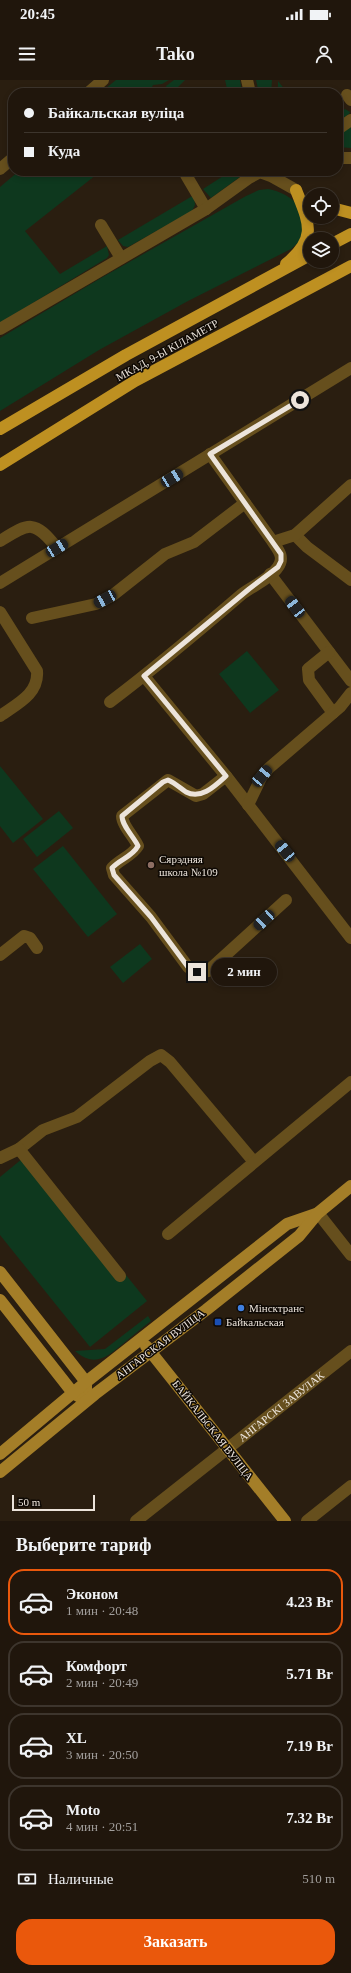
<!DOCTYPE html>
<html lang="ru">
<head>
<meta charset="utf-8">
<style>
  body { margin:0; font-family:Georgia,serif; background:#2d231a; color:#f1f3f6; height:100vh; display:flex; flex-direction:column; font-size:15px; white-space:nowrap }
  * { box-sizing:border-box; margin:0 }
  p { font-size:13px; color:#a29f9d }
  .icon { flex:none; width:22px; height:22px; fill:none; stroke:currentColor; stroke-width:2; stroke-linecap:round; stroke-linejoin:round }
  .map { position:relative; height:1441px; overflow:hidden }
  .sheet { display:flex; flex-direction:column; background:#20160c; flex:1 }
  .sheet>* { flex:none }
  .top-card { position:absolute; left:8px; top:8px; width:335px; height:88px; border-radius:16px; box-shadow:0 2px 6px #0003,0 0 0 1px #3d352d; display:grid; align-content:center; height:88px; padding:0 16px; background:#20160c }
  .tools { position:absolute; left:303px; top:108px; display:grid; gap:8px }
  .tools a { display:grid; place-items:center; width:36px; height:36px; border-radius:50%; background:#20160c; box-shadow:0 2px 6px #0003,0 0 0 1px #3d352d; font-size:20px }
  .scale { position:absolute; left:12px; bottom:10px; width:83px; box-sizing:border-box; padding-left:4px; border:2px solid #ece4db; border-top:0; font-size:11px; line-height:14px; white-space:nowrap; color:#ece4db; -webkit-text-stroke:3px #0e0904; paint-order:stroke }
  .end { position:absolute; width:18px; height:18px; margin:-9px; border:5px solid #ece4db; background:#111; box-shadow:0 0 0 2px #111 }
  .from { border-radius:50% }
  .bubble { position:absolute; height:28px; border-radius:14px; background:#20160c; box-shadow:0 2px 6px #0003,0 0 0 1px #3d352d; font-size:13px; font-weight:700; line-height:28px; text-align:center }
  .car { position:absolute; width:12px; height:24px; margin:-12px -6px; border-radius:5px; box-shadow:0 0 3px 1px #0007; background:linear-gradient(#222 24%,#8ab4d8 0 40%,#222 0 76%,#8ab4d8 0 86%,#222 0) }
  .top-card b { display:flex; align-items:center; gap:14px; height:38px; font-size:15px }
  .top-card b+b { border-top:1px solid #3d352d }
  .top-card i { width:10px; height:10px; background:#f1f3f6 }
  ul { padding:0; list-style:none }
  li { display:flex; align-items:center; gap:12px; height:66px; margin:0 8px 6px; padding:0 8px; border:2px solid #3d352d; border-radius:16px }
  li div { flex:1 }
  li b { display:block; font-size:15px }
  li em { font-style:normal; font-weight:700 }
  li.active { border-color:#ea580c }
  li>.icon { width:36px; height:36px; stroke-width:1.5 }
  h2 { padding:0 16px; font-size:18px; line-height:48px }
  .pay { display:flex; align-items:center; gap:10px; height:44px; padding:0 16px; font-size:15px }
  .pay p { margin-inline-start:auto }
  .primary-button { display:flex; gap:8px; margin-top:auto; padding:8px 16px }
  .primary-button a { flex:1; height:46px; border-radius:16px; background:#ea580c; color:#fff; font-size:16px; font-weight:700; line-height:46px; text-align:center }
  .status { display:flex; justify-content:space-between; align-items:center; height:28px; padding:0 20px; background:#20160c; direction:ltr }
  .status svg { height:11px; fill:currentColor }
  header { display:flex; justify-content:space-between; align-items:center; height:52px; padding:0 16px; background:#20160c; font-size:18px; font-weight:700 }
  .map>svg:first-child { display:block }
  .green { fill:#0e381e }
  .lines { fill:none; stroke-linecap:round; stroke-linejoin:round }
  .minor { stroke:#664f1d; stroke-width:12 }
  .major { stroke:#a47e28; stroke-width:12 }
  .highway { stroke:#be9021; stroke-width:12 }
  .route { stroke:#ece4db; stroke-width:5 }
  .education-dot { fill:#8d6e63; stroke:#0e0904; stroke-width:1.5 }
  .shop-dot { fill:#3f7fe0; stroke:#0e0904; stroke-width:1.5 }
  .transit-dot { fill:#1a4fb4; stroke:#0e0904; stroke-width:1.5 }
  .labels { text-anchor:middle; dominant-baseline:central; stroke-width:3; stroke-linejoin:round; paint-order:stroke }
  .street-label { font-size:11px; fill:#ece4db; stroke:#0e0904 }
  .poi-label { font-size:11px; fill:#ece4db; stroke:#0e0904; text-anchor:start }
</style>
</head>
<body>
<div class="status"><b>20:45</b><svg viewBox="0 0 49 12"><path d="M0 12V9h3v3zM5 12V6h3v6zM10 12V3h3v9zM15 12V0h3v12zM26 1h20v11H26zM47 4h2v5h-2z"/></svg></div>
<header><svg class="icon" aria-label="menu" viewBox="0 0 24 24"><path d="M4 6h16M4 12h16M4 18h16"/></svg>Tako<svg class="icon" aria-label="person" viewBox="0 0 24 24"><circle cx="12" cy="8" r="4"/><path d="M4 21q1-7 8-7t8 7"/></svg></header>
<div class="map">
<svg width="351" height="1441" viewBox="0 0 351 1441">
  <rect width="100%" height="100%" fill="#2a1e10"/>
  <g class="green">
    <polygon points="116,0 169,0 162,4 153,5 149,13 100,13"/>
    <polygon points="174,0 185,0 172,13 168,13 166,6"/>
    <polygon points="225,0 240,0 242,13 228,13"/>
    <polygon points="256,0 272,0 271,13 259,13"/>
    <polygon points="278,1 286,11 287,13 278,13"/>
    <polygon points="345,29 350,32 349,34 338,42 338,34"/>
    <polygon points="351,47 351,68 338,67 338,55"/>
    <polygon points="19,91 101,91 25,151 60,194 107,166 109,175 107,178 0,243 0,107"/>
    <polygon points="231,91 248,91 211,118 203,109"/>
    <path d="M268,109C282,111 302,122 304,138C304,145 302,153 301,160L291,169L188,221L99,270L0,331V258L101,198L246,116L259,110Z"/>
    <polygon points="194,115 195,125 192,131 128,167 123,166 118,160"/>
    <polygon points="247,571 279,610 250,633 219,594"/>
    <polygon points="0,686 43,739 13,763 0,746"/>
    <polygon points="59,731 73,748 37,777 23,759"/>
    <polygon points="63,766 117,834 88,857 33,789"/>
    <polygon points="140,864 152,879 123,903 110,887"/>
    <polygon points="28,1074 147,1221 90,1267 0,1155 0,1097"/>
    <path d="M148,1236L151,1241C142,1248 133,1255 124,1263C107,1277 95,1288 75,1271L105,1269Z"/>
  </g>
  <g class="lines">
    <g class="minor">
      <polyline points="247,0 250,13"/>
      <polyline points="88,13 103,0"/>
      <polyline points="347,15 351,20"/>
      <polyline points="338,49 351,40"/>
      <polyline points="338,78 351,78"/>
      <polyline points="0,89 13,78"/>
      <polyline points="186,95 206,129"/>
      <polyline points="101,145 121,178"/>
      <polyline points="0,249 206,129 249,98 260,92 271,96 296,110"/>
      <polyline points="295,455 307,467 351,500"/>
      <path d="M0,461C29,443 34,439 57,468"/>
      <polyline points="273,462 295,455 351,405"/>
      <polyline points="270,494 351,601"/>
      <polyline points="0,503 351,288"/>
      <path d="M0,532L37,591C39,614 17,624 0,636"/>
      <polyline points="32,538 96,524 113,515 165,474 194,462 245,423"/>
      <polyline points="329,572 308,589 309,600 333,633"/>
      <polyline points="144,596 226,696 351,858"/>
      <path d="M110,622C155,588 199,551 242,514C253,506 271,498 278,487C285,477 278,470 273,462L210,374"/>
      <path d="M226,696L203,714L196,716L168,700L122,736C122,745 134,757 138,766C132,776 120,779 112,788L114,795L151,837L188,887L197,893L208,891L286,820"/>
      <polyline points="248,725 262,696 269,688 340,627 351,613"/>
      <polyline points="0,875 24,856 30,858 37,868"/>
      <polyline points="19,1069 43,1050 77,1037 150,981 161,975 170,982 254,1082"/>
      <polyline points="0,1078 19,1069 120,1196"/>
      <polyline points="318,1133 351,1175"/>
      <polyline points="168,1154 351,1002"/>
      <path id="s1" d="M136,1441L351,1271"/>
      <polyline points="307,1441 351,1406"/>
    </g>
    <g class="major">
      <polyline points="0,1192 86,1302 86,1309"/>
      <polyline points="0,1220 73,1313 80,1317"/>
      <polyline points="146,1266 285,1441"/>
      <polyline points="0,1374 86,1302 287,1144 316,1134"/>
      <polyline points="0,1392 95,1314 206,1230 299,1156 318,1133 351,1106"/>
    </g>
    <g class="highway">
      <polyline points="332,128 351,133"/>
      <polyline points="332,164 351,154"/>
      <path d="M286,184C318,158 309,143 296,110"/>
      <polyline points="0,349 126,275 310,175"/>
      <polyline points="0,385 135,301 351,186"/>
    </g>
  </g>
  <g class="lines">
    <path class="route" d="M197,892L188,887L151,837L114,795L112,788C120,779 132,777 138,766C134,757 122,746 122,736L163,702L168,700C175,703 180,708 186,712C201,720 215,706 226,696L144,596L249,509L278,487L281,481V474L210,374L300,320"/>
  </g>
  <circle class="education-dot" cx="151" cy="785" r="4"/>
  <circle class="shop-dot" cx="241" cy="1228" r="4"/>
  <rect class="transit-dot" x="214" y="1238" width="8" height="8" rx="2"/>
  <g class="labels">
    <g class="street-label">
      <text transform="translate(167 270) rotate(-29)">МКАД, 9-Ы КІЛАМЕТР</text>
      <text transform="translate(160 1264) rotate(-37)">АНГАРСКАЯ ВУЛІЦА</text>
      <text stroke="none"><textPath href="#s1" startOffset="185">АНГАРСКІ ЗАВУЛАК</textPath></text>
      <text transform="translate(213 1350) rotate(52)">БАЙКАЛЬСКАЯ ВУЛІЦА</text>
    </g>
    <g class="poi-label">
      <text x="159" y="779">Сярэдняя<tspan x="159" dy="13">школа №109</tspan></text>
      <text x="249" y="1228">Мінсктранс</text>
      <text x="226" y="1242">Байкальская</text>
    </g>
  </g>
</svg>
<div class="tools">
<a><svg class="icon" aria-label="locate" viewBox="0 0 24 24"><circle cx="12" cy="12" r="6"/><path d="M12 2v4M12 18v4M2 12h4M18 12h4"/></svg></a>
<a><svg class="icon" aria-label="layers" viewBox="0 0 24 24"><path d="M12 4l9 5-9 5-9-5zM3 14l9 5 9-5"/></svg></a>
</div>
<div class="scale">50 m</div>
<i class="end from" style="left:300px;top:320px"></i>
<i class="end" style="left:197px;top:892px"></i>
<div class="bubble" style="left:211px;top:878px;width:66px">2 мин</div>
<i class="car" style="left:172px;top:398px;rotate:59deg"></i>
<i class="car" style="left:57px;top:468px;rotate:59deg"></i>
<i class="car" style="left:105px;top:519px;rotate:242deg"></i>
<i class="car" style="left:295px;top:527px;rotate:323deg"></i>
<i class="car" style="left:262px;top:696px;rotate:40deg"></i>
<i class="car" style="left:285px;top:771px;rotate:321deg"></i>
<i class="car" style="left:264px;top:840px;rotate:227deg"></i>
<div class="top-card">
<b><i class="from"></i>Байкальская вуліца</b>
<b><i></i>Куда</b>
</div>
</div>
<section class="sheet">
<h2>Выберите тариф</h2>
<ul>
<li class="active"><svg class="icon" aria-label="car" viewBox="0 0 24 24"><path d="M5 17H2v-5l4-1 3-4h7l3 4 3 1v5h-3M9 17h6M6 11h13"/><circle cx="7" cy="17" r="2"/><circle cx="17" cy="17" r="2"/></svg><div><b>Эконом</b><p>1 мин · 20:48</p></div><em>4.23 Br</em></li>
<li><svg class="icon" aria-label="car" viewBox="0 0 24 24"><path d="M5 17H2v-5l4-1 3-4h7l3 4 3 1v5h-3M9 17h6M6 11h13"/><circle cx="7" cy="17" r="2"/><circle cx="17" cy="17" r="2"/></svg><div><b>Комфорт</b><p>2 мин · 20:49</p></div><em>5.71 Br</em></li>
<li><svg class="icon" aria-label="car" viewBox="0 0 24 24"><path d="M5 17H2v-5l4-1 3-4h7l3 4 3 1v5h-3M9 17h6M6 11h13"/><circle cx="7" cy="17" r="2"/><circle cx="17" cy="17" r="2"/></svg><div><b>XL</b><p>3 мин · 20:50</p></div><em>7.19 Br</em></li>
<li><svg class="icon" aria-label="car" viewBox="0 0 24 24"><path d="M5 17H2v-5l4-1 3-4h7l3 4 3 1v5h-3M9 17h6M6 11h13"/><circle cx="7" cy="17" r="2"/><circle cx="17" cy="17" r="2"/></svg><div><b>Moto</b><p>4 мин · 20:51</p></div><em>7.32 Br</em></li>
</ul>
<div class="pay"><svg class="icon" aria-label="cash" viewBox="0 0 24 24"><path d="M3 7h18v10H3z"/><circle cx="12" cy="12" r="2"/></svg>Наличные<p>510 m</p></div>
<div class="primary-button"><a>Заказать</a></div>
</section>
</body>
</html>
